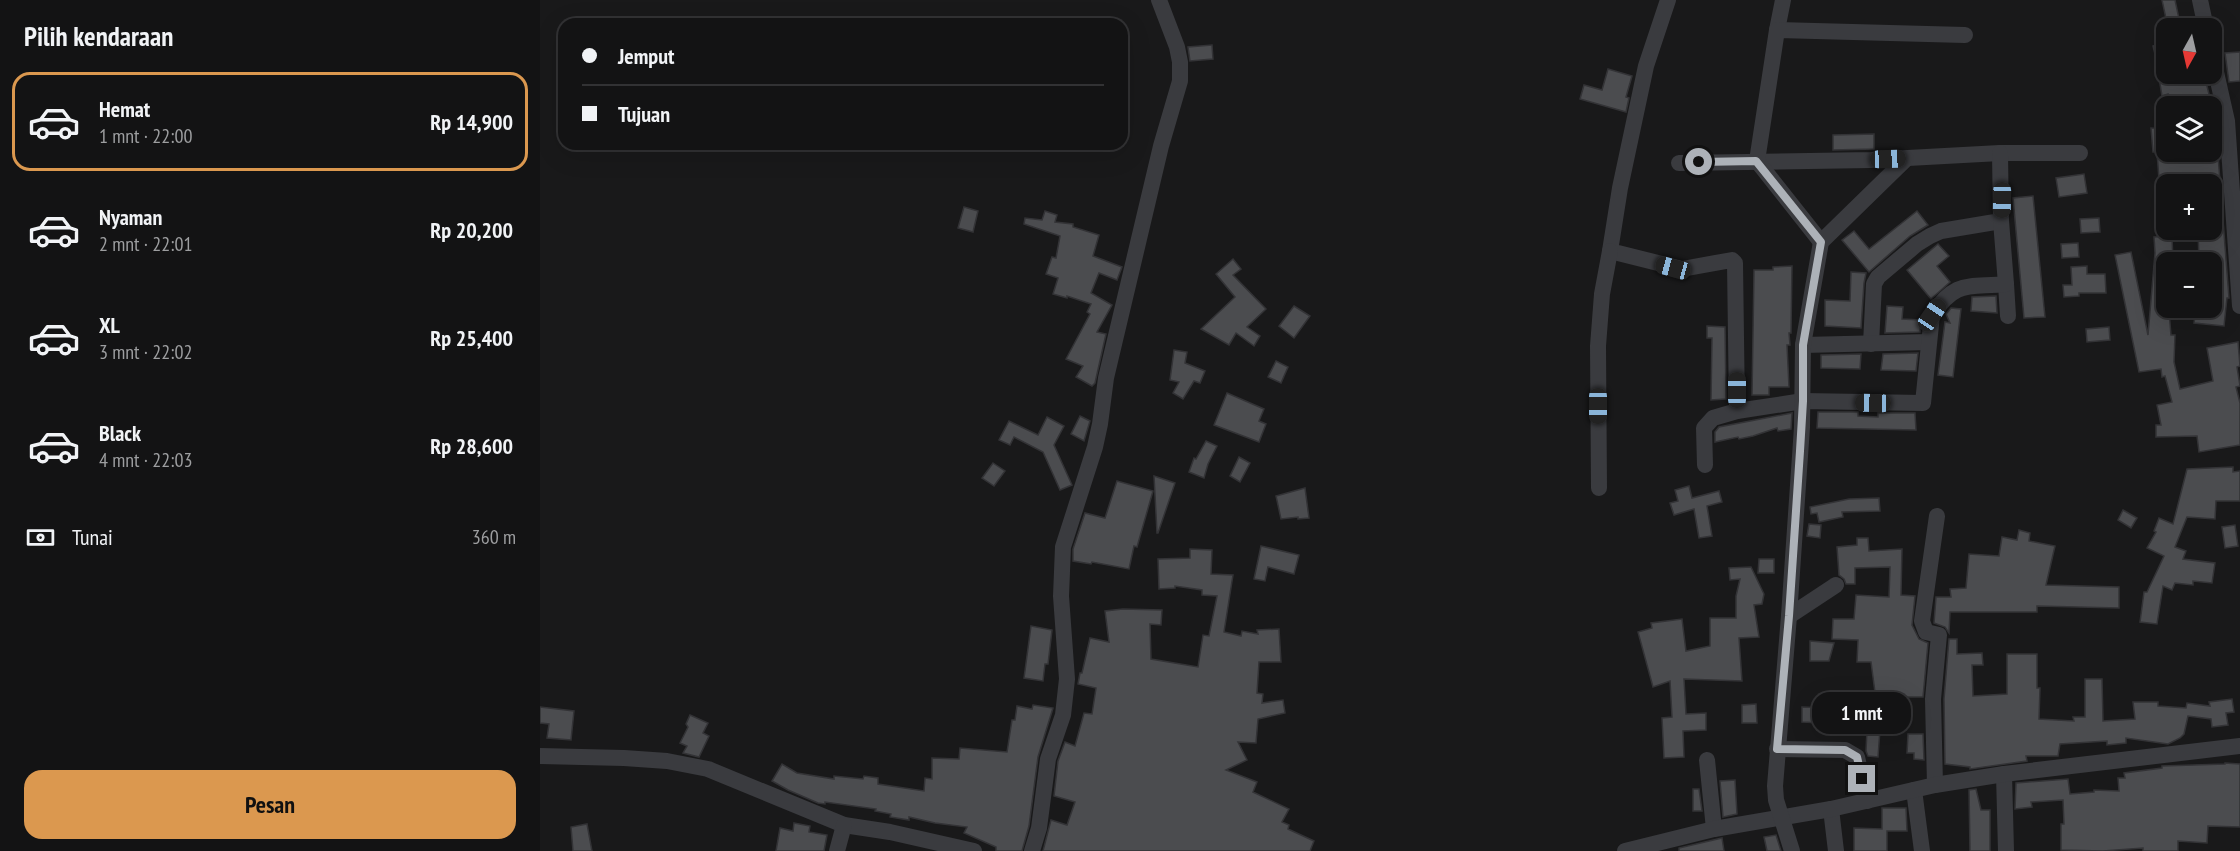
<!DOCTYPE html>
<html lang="id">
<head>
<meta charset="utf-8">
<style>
  body { margin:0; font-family:"PT Sans Narrow",sans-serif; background:#202022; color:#f1f3f6; height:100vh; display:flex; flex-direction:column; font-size:22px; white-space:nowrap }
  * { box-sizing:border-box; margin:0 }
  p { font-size:20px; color:#9d9ea0 }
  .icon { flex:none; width:33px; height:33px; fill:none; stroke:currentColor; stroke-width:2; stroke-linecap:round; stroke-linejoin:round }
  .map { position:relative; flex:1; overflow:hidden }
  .details { display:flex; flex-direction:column; background:#131314; width:540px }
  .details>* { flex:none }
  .top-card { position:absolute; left:18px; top:18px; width:570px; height:132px; border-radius:18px; box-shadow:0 6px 24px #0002,0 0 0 2px #323234; display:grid; align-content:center; height:132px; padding:0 24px; background:#131314 }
  .needle { width:39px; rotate:188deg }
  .fabs { position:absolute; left:1616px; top:18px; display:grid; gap:12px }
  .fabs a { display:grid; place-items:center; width:66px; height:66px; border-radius:12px; background:#131314; box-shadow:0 6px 24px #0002,0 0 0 2px #323234; font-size:30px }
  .end { position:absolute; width:27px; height:27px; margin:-14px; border:8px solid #adb2b8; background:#111; box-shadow:0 0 0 3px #111 }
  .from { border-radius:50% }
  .bubble { position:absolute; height:42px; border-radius:18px; background:#131314; box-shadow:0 6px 24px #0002,0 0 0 2px #323234; font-size:20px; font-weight:600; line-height:42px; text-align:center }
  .car { position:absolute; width:18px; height:36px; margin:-18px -9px; border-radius:8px; box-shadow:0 0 4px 2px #0007; background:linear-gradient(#222 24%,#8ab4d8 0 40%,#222 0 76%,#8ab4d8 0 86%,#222 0) }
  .top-card b { display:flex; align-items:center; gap:21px; height:57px; font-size:22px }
  .top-card b+b { border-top:2px solid #323234 }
  .top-card i { width:15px; height:15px; background:#f1f3f6 }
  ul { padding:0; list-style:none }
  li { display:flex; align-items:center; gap:18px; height:99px; margin:0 12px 9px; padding:0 12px; border:3px solid transparent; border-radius:18px }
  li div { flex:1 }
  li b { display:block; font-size:22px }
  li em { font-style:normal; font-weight:600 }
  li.current { border-color:#db984f }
  li>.icon { width:54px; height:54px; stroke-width:1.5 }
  h2 { padding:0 24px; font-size:27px; line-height:72px }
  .pay { display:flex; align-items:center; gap:15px; height:66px; padding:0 24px; font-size:22px }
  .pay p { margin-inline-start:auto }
  .cta { display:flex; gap:12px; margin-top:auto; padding:12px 24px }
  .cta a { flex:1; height:69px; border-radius:18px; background:#db984f; color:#111; font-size:24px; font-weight:600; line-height:69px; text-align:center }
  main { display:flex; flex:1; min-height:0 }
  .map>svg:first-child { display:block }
  .building { fill:#4b4c4f; stroke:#333336; stroke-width:1.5 }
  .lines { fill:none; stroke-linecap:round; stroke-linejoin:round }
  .minor { stroke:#3a3b3f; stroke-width:16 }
  .route { stroke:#adb2b8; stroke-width:8 }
</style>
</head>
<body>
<main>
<section class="details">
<h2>Pilih kendaraan</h2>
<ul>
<li class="current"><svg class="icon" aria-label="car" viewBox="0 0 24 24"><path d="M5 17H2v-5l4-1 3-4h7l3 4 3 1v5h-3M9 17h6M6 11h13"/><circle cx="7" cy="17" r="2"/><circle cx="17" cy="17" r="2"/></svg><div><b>Hemat</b><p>1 mnt · 22:00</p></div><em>Rp 14,900</em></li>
<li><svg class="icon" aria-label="car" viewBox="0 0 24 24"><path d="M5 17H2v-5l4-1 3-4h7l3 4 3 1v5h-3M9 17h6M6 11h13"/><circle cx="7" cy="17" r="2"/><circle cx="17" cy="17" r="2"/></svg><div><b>Nyaman</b><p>2 mnt · 22:01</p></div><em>Rp 20,200</em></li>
<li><svg class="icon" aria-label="car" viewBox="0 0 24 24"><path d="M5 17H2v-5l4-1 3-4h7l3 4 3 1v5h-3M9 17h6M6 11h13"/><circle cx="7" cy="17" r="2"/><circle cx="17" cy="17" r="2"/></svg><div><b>XL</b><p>3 mnt · 22:02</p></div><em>Rp 25,400</em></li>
<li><svg class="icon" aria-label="car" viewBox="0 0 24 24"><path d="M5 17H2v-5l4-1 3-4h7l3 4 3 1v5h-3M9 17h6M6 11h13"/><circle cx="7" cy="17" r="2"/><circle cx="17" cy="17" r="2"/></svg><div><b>Black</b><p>4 mnt · 22:03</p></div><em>Rp 28,600</em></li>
</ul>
<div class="pay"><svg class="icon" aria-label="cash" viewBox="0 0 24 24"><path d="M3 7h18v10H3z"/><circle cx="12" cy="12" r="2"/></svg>Tunai<p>360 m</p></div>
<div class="cta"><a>Pesan</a></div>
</section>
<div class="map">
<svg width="1700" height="851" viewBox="0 0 1700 851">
  <rect width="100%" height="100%" fill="#19191a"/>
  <g class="building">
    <polygon points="1622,0 1635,0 1641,28 1628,28"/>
    <polygon points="1626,42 1626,74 1664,74 1672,106 1629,106 1628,94 1622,96 1619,78 1621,78 1613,46"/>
    <polygon points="672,45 673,59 650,61 648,47"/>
    <polygon points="1700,52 1700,81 1689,82 1685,53"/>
    <polygon points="1068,69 1092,76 1086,97 1089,98 1086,112 1040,99 1044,85 1062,90"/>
    <polygon points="1675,116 1689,298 1687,298 1684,326 1654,323 1656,308 1671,308 1671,262 1659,262 1658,230 1671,230 1671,184 1625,184 1625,180 1619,180 1617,152 1613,152 1611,128 1624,129 1626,152 1671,152 1671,117"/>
    <polygon points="1334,134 1334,149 1293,150 1293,135"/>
    <polygon points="1544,174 1547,193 1519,197 1516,178"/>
    <polygon points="1493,196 1505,317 1484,318 1473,198"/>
    <polygon points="424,207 438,211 433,232 418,228"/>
    <polygon points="505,211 517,215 515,222 533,224 533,227 559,235 553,256 582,267 577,280 559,273 551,293 572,305 557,332 566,334 555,383 552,386 536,377 543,366 526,359 550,314 547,312 551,304 527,296 527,298 513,294 518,278 506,274 512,257 516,258 520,236 484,224 485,218 502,220"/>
    <polygon points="1377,211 1388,225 1370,236 1329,272 1302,240 1314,231 1329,249"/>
    <polygon points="1559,218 1560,232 1541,233 1540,219"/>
    <polygon points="1632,236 1633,262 1626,262 1626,312 1629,311 1631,335 1635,335 1634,362 1640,389 1673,381 1667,348 1698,342 1700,366 1697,367 1700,386 1696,387 1700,403 1700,445 1659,452 1657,436 1616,437 1616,425 1621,425 1617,405 1632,402 1625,376 1622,377 1621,369 1599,372 1575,255 1591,252 1608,335 1615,253 1614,237"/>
    <polygon points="1538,243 1539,257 1522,258 1521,244"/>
    <polygon points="1398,244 1409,256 1397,266 1410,282 1391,299 1367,270"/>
    <polygon points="693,259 701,269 693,275 726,309 707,327 720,336 714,346 696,333 689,345 661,329 695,297 676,274"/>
    <polygon points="1252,266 1251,333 1249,333 1250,345 1247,345 1249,387 1229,387 1229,395 1212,395 1214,270 1233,270 1233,267"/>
    <polygon points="1547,266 1547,274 1565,274 1566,293 1539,293 1539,296 1524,297 1523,285 1532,285 1531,267"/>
    <polygon points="1311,272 1326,273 1324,283 1321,328 1285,326 1285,300 1310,301"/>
    <polygon points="1456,296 1457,313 1431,311 1432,297"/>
    <polygon points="754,306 770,316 754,338 739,326"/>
    <polygon points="1347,306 1363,307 1362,319 1381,320 1380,332 1345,333"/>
    <polygon points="1411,308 1421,309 1413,377 1398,375 1405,322 1410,323 1406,314"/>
    <polygon points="1167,326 1185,327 1186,399 1171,400 1172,338 1167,338"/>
    <polygon points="1569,327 1570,340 1547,342 1546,329"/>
    <polygon points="634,350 647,352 645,363 665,371 660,383 654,381 643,399 633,393 639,382 630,380"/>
    <polygon points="1378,353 1376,371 1341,370 1343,354"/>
    <polygon points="1321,354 1320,369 1281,368 1281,355"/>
    <polygon points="736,361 748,367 741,383 728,377"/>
    <polygon points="687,393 724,409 719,421 726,424 719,442 674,425"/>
    <polygon points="1278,412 1318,412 1318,416 1338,417 1338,413 1375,413 1376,430 1277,428"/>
    <polygon points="1252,413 1251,429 1238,431 1237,428 1213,436 1199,439 1198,437 1175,442 1175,432 1179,427"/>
    <polygon points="540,416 550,421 544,441 531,434"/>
    <polygon points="507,417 524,426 514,445 532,485 520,490 503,452 474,437 470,445 459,440 469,421 498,435"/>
    <polygon points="666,441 677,446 668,464 664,478 649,472 654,458 656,459"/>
    <polygon points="699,457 710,463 700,482 690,476"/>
    <polygon points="453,463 465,471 454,486 442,478"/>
    <polygon points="1693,467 1693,472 1700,471 1700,501 1676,501 1675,519 1647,517 1635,547 1646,551 1643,559 1675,563 1672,583 1653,581 1653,585 1635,583 1632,590 1623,586 1617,624 1600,622 1604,592 1607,592 1624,556 1607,548 1616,532 1614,531 1619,518 1633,524 1647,469"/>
    <polygon points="614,476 635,483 618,533 617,533"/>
    <polygon points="577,481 613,491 597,547 594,546 589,569 552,562 551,564 533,561 533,549 545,513 565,518"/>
    <polygon points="1149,486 1152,498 1179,491 1182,502 1167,506 1172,536 1159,538 1154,509 1134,515 1130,503 1138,501 1135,490"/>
    <polygon points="765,488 769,518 758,519 758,517 741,519 736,496"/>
    <polygon points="1339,498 1340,511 1302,512 1303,517 1279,522 1277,513 1271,514 1270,507 1309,499"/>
    <polygon points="1583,510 1597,518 1591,528 1578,520"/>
    <polygon points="1269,524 1281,525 1280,538 1267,536"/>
    <polygon points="1695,525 1698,546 1685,548 1682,527"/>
    <polygon points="1479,530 1490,533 1489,541 1515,546 1506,585 1579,587 1579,608 1497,606 1497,612 1410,612 1409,633 1405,627 1394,623 1396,597 1411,597 1410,589 1426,588 1429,554 1459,556 1462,537 1477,540"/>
    <polygon points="1317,538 1328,538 1329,551 1362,549 1361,595 1375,596 1372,625 1379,639 1388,643 1383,697 1362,697 1362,701 1336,700 1331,662 1317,662 1318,640 1292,639 1293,619 1314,619 1316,595 1349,597 1350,567 1315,568 1315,584 1306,584 1304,579 1299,575 1297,547 1317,545"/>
    <polygon points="721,546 759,555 754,574 728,567 725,581 714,579"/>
    <polygon points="650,549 672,550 671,574 693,575 684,632 701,636 702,631 718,634 717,630 739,629 741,662 719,662 717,693 723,694 722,703 743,700 745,713 718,719 716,743 698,742 707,760 686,770 717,782 713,792 749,809 742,822 749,825 748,829 774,841 770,851 503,851 511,820 527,825 535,802 514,796 518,761 525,742 535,746 544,713 552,714 556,688 538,684 540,673 542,673 550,638 569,642 565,611 583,609 622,610 621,625 610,624 611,659 658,667 663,635 669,636 677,596 662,595 662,590 635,586 635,588 619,589 618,559 650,558"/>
    <polygon points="1219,559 1234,559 1234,573 1218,573"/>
    <polygon points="1211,567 1224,594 1222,604 1214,605 1219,637 1199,638 1202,681 1144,679 1146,714 1166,713 1166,730 1143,731 1144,757 1124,758 1122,718 1132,717 1130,681 1113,687 1098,632 1112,628 1111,623 1142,619 1146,651 1170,646 1170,618 1196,618 1196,596 1200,579 1190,580 1189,568"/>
    <polygon points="491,626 512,630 508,664 505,664 503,681 484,678"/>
    <polygon points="1409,639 1417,639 1417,654 1442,653 1443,665 1432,665 1433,696 1467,694 1467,654 1497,654 1497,688 1500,688 1499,719 1534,721 1533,717 1545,717 1545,679 1562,679 1563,721 1595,719 1593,702 1618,702 1618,706 1646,708 1647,703 1670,706 1669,702 1692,699 1694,712 1686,713 1688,725 1672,727 1671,719 1648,716 1644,734 1640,738 1628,744 1586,738 1586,743 1567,745 1567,741 1520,744 1518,756 1486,756 1487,761 1430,769 1430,767 1405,764 1404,699"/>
    <polygon points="1270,641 1294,643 1289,661 1270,661"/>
    <polygon points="1292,692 1320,694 1321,733 1304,734 1303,724 1262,722 1262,707 1292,708"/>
    <polygon points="1216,704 1217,723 1202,723 1202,705"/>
    <polygon points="493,705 513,708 498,757 489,826 482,851 456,851 456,847 424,833 427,827 395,823 369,817 369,820 350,817 351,814 335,811 336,809 285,802 285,804 278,803 248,790 232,781 242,764 257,773 294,779 294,776 323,779 324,776 338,778 338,784 384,791 385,778 392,779 392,758 419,759 420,748 467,752 472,720 475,720 477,706 492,709"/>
    <polygon points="0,707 34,711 31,740 7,738 9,724 0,723"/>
    <polygon points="150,715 168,723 163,733 169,736 159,757 143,753 147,746 140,743 148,727 146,724"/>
    <polygon points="1327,729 1340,730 1338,757 1328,756 1326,751"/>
    <polygon points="1368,734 1383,734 1384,760 1374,759 1374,753 1367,753"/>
    <polygon points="1685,763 1700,764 1700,827 1668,826 1667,843 1638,841 1638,851 1603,851 1603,848 1563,851 1521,850 1521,824 1524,824 1523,800 1491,802 1492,807 1475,809 1476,783 1528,779 1530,794 1554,792 1554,790 1579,791 1578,778 1585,778 1584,773 1622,768 1622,766 1685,764"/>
    <polygon points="1195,780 1197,814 1183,817 1180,781"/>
    <polygon points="1153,789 1159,789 1162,811 1153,811"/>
    <polygon points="1436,789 1441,810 1450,810 1450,851 1430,851 1429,790"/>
    <polygon points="1342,808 1366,808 1367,831 1347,831 1347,851 1314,851 1314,828 1342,829"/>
    <polygon points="254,823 270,826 269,832 287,835 284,851 236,851 240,828 253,831"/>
    <polygon points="47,824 52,851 33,851 31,827"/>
    <polygon points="1236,835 1241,851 1227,851 1224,837"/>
    <polygon points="1182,838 1184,851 1139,851 1139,848"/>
  </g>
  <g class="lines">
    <g class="minor">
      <polyline points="1128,0 1106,66 1080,188 1070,251 1142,269 1192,260 1195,263 1197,411"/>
      <polyline points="1660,0 1666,28"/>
      <polyline points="1237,30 1243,0"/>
      <polyline points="1671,50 1687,121 1700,306"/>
      <polyline points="1139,163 1331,160 1460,153 1540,153"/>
      <polyline points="1281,242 1217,161 1237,30 1425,35"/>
      <polyline points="1466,284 1468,316"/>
      <polyline points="1331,344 1334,284 1338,277 1377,244 1390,236 1401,231 1461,221 1460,153"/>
      <polyline points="1263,345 1389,342"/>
      <path d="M1165,465L1164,428L1173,418L1197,411L1263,401L1383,403L1392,315C1416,279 1429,288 1466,284L1461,221"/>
      <polyline points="1059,488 1058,346 1062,294 1070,251"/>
      <polyline points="1249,616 1296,585"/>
      <polyline points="1237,749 1305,750 1317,757 1327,801"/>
      <polyline points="0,756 84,758 127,761 168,769 304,825 350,832 434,851"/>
      <polyline points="1167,760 1174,829"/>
      <polyline points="1464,774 1466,851"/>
      <polyline points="1395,785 1393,699 1399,635 1386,632 1382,621 1397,516"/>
      <polyline points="1374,790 1382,851"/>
      <polyline points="1291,809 1296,851"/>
      <polyline points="297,851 304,825"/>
      <polyline points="492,851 499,828 508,759 523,715 527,679 521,596 523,547 555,447 560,424 566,378 621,146 640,81 640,62 637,47 619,0"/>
      <polyline points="1085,851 1174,829 1291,809 1395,785 1464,774 1700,746"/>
      <polyline points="1252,851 1236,800 1235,786 1249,616 1262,427 1263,345 1281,242 1366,159"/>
    </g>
  </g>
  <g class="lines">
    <polyline class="route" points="1159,162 1216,161 1281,242 1263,345 1263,401 1260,451 1249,616 1237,749 1305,750 1317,757 1322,779"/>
  </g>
</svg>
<div class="fabs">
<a><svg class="needle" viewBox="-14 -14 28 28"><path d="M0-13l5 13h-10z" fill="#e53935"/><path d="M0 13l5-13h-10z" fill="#9d9ea0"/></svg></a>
<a><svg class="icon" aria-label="layers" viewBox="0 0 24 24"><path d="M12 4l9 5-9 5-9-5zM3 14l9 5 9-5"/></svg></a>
<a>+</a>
<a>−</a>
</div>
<i class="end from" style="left:1159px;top:162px"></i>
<i class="end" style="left:1322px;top:779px"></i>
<div class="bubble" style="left:1272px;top:692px;width:99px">1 mnt</div>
<i class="car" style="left:1348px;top:159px;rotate:88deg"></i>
<i class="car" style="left:1462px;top:200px;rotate:181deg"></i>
<i class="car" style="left:1133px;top:268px;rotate:285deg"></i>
<i class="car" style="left:1392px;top:315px;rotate:34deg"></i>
<i class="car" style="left:1197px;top:390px;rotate:0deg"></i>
<i class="car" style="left:1333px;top:403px;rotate:271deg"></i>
<i class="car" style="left:1058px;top:406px;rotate:180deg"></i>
<div class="top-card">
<b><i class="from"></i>Jemput</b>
<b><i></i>Tujuan</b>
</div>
</div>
</main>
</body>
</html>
